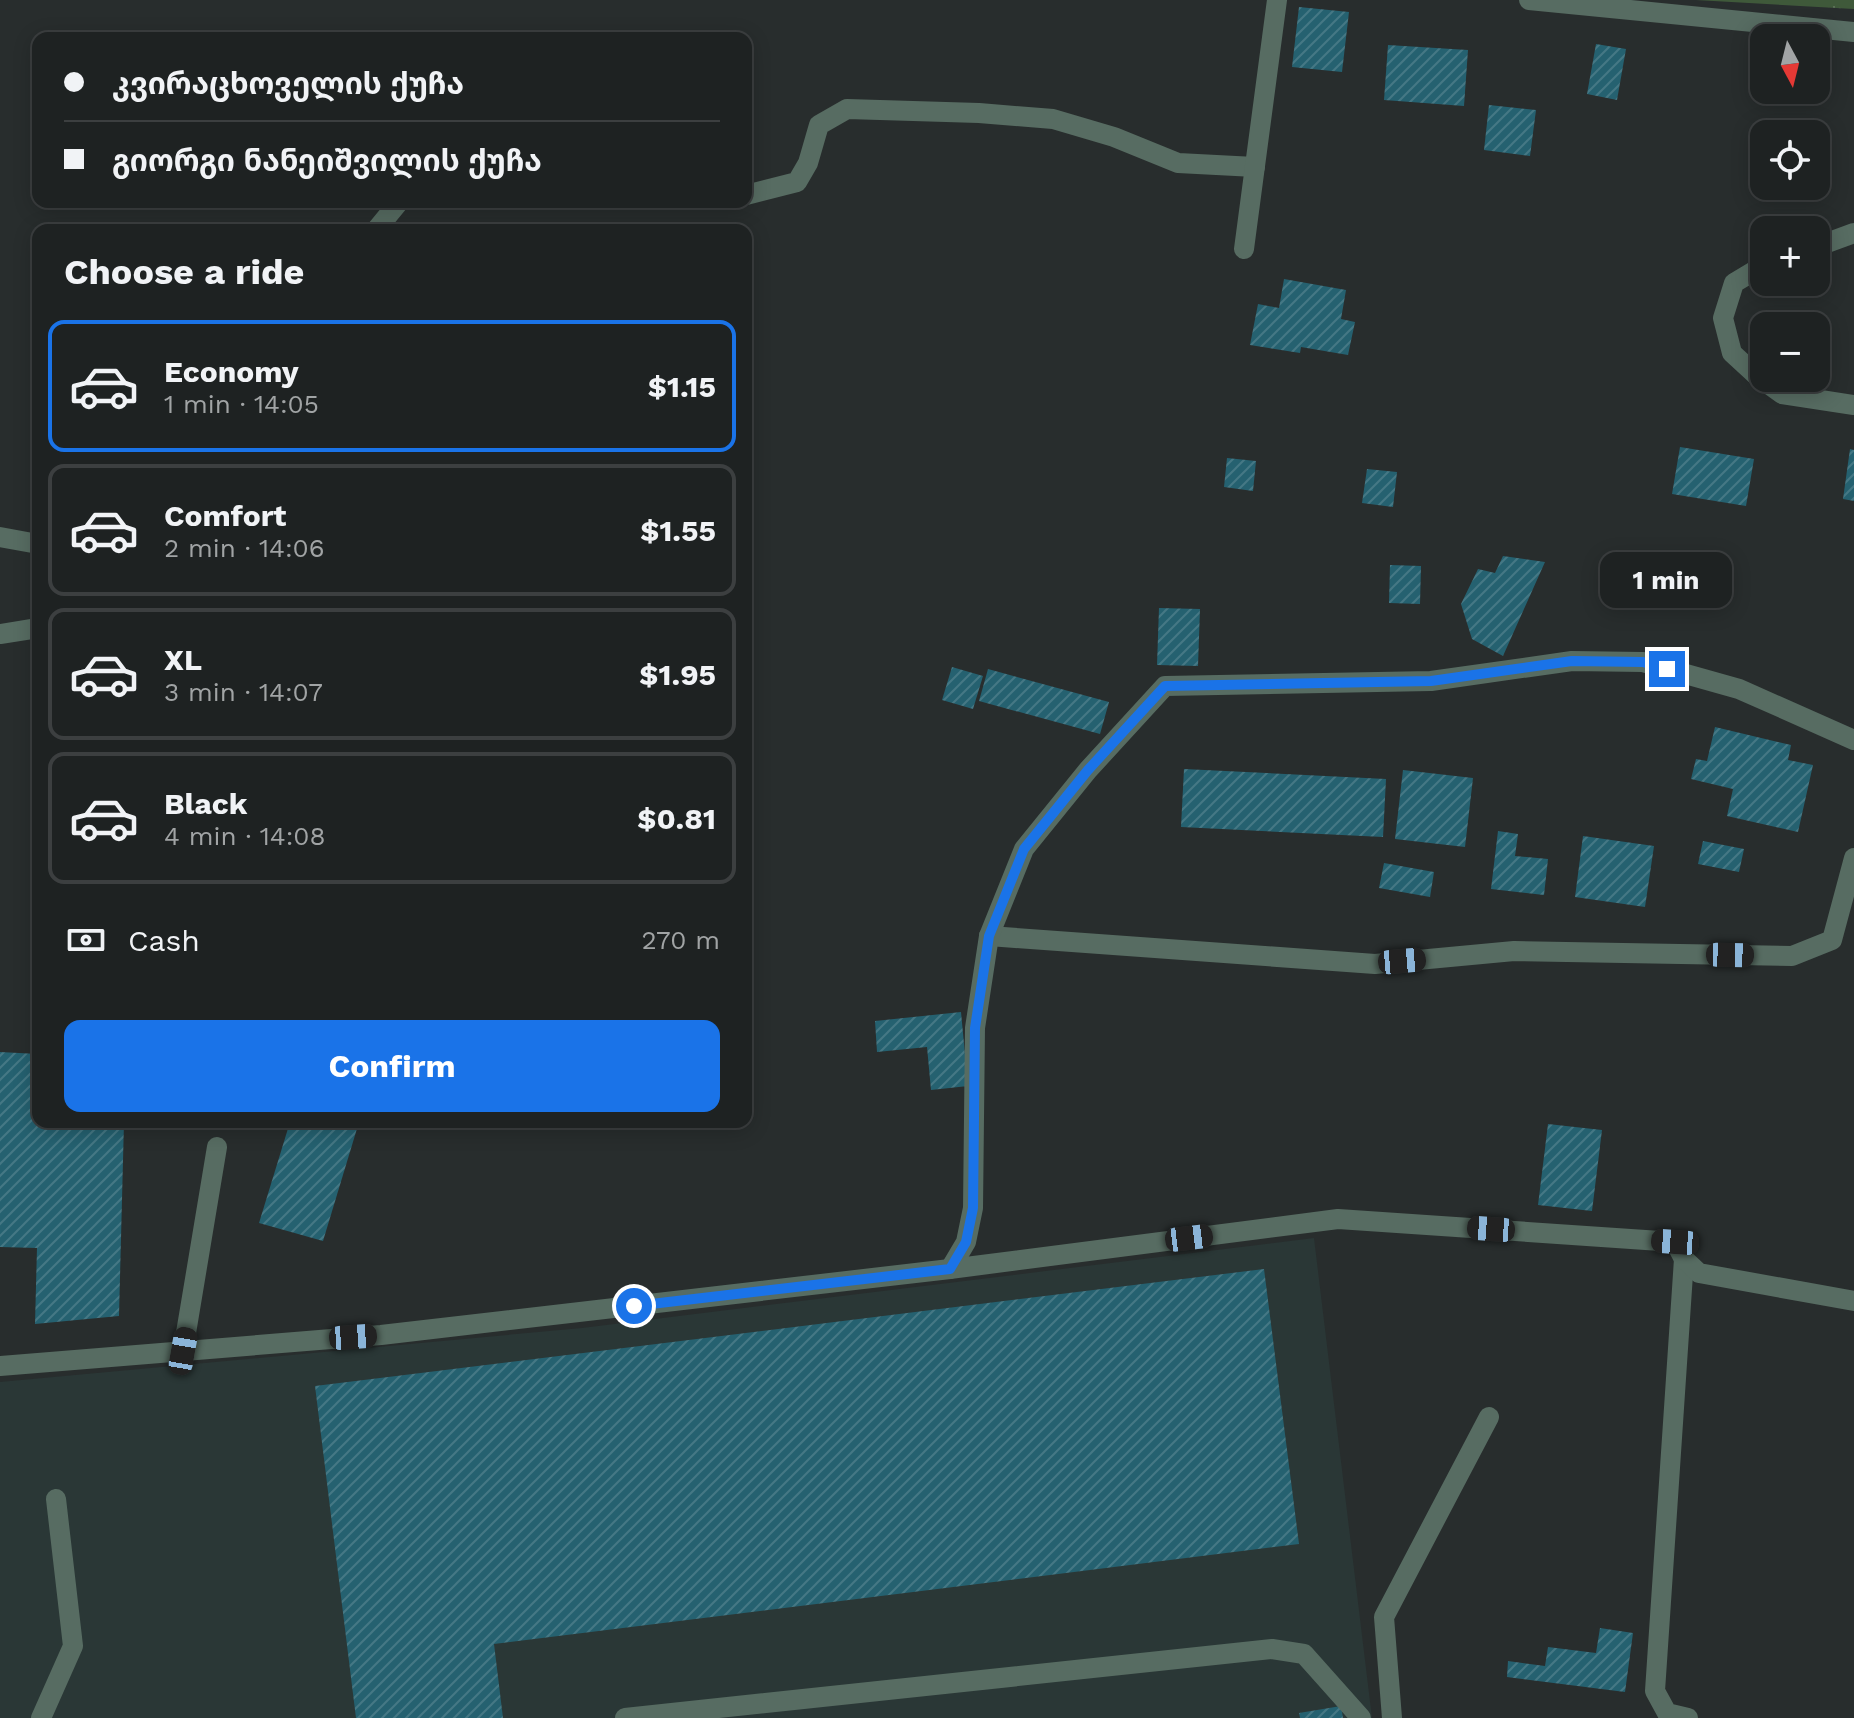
<!DOCTYPE html>
<html lang="en">
<head>
<meta charset="utf-8">
<style>
  body { margin:0; font-family:"Work Sans","Noto Sans Georgian",sans-serif; background:#2b2f2f; color:#f1f3f6; height:100vh; display:flex; flex-direction:column; font-size:30px; white-space:nowrap }
  * { box-sizing:border-box; margin:0 }
  p { font-size:26px; color:#a1a4a5 }
  .icon { flex:none; width:44px; height:44px; fill:none; stroke:currentColor; stroke-width:2; stroke-linecap:round; stroke-linejoin:round }
  .map { position:relative; flex:1; overflow:hidden }
  .details { position:absolute; left:32px; top:224px; width:720px; height:904px; display:flex; flex-direction:column; background:#1e2222; border-radius:16px; box-shadow:0 4px 20px #0003,0 0 0 2px #3c3f40 }
  .details>* { flex:none }
  .banner { position:absolute; left:32px; top:32px; width:720px; height:176px; border-radius:16px; box-shadow:0 4px 20px #0003,0 0 0 2px #3c3f40; display:grid; align-content:center; height:176px; padding:0 32px; background:#1e2222 }
  .needle { width:52px; rotate:173deg }
  .fabs { position:absolute; left:1750px; top:24px; display:grid; gap:16px }
  .fabs a { display:grid; place-items:center; width:80px; height:80px; border-radius:16px; background:#1e2222; box-shadow:0 4px 20px #0003,0 0 0 2px #3c3f40; font-size:40px }
  .end { position:absolute; width:36px; height:36px; margin:-18px; border:10px solid #1a73e8; background:#fff; box-shadow:0 0 0 4px #fff }
  .from { border-radius:50% }
  .bubble { position:absolute; height:56px; border-radius:16px; background:#1e2222; box-shadow:0 4px 20px #0003,0 0 0 2px #3c3f40; font-size:26px; font-weight:700; line-height:56px; text-align:center }
  .car { position:absolute; width:24px; height:48px; margin:-24px -12px; border-radius:10px; box-shadow:0 0 6px 2px #0007; background:linear-gradient(#222 24%,#8ab4d8 0 40%,#222 0 76%,#8ab4d8 0 86%,#222 0) }
  .banner b { display:flex; align-items:center; gap:28px; height:76px; font-size:30px }
  .banner b+b { border-top:2px solid #3c3f40 }
  .banner i { width:20px; height:20px; background:#f1f3f6 }
  ul { padding:0; list-style:none }
  li { display:flex; align-items:center; gap:24px; height:132px; margin:0 16px 12px; padding:0 16px; border:4px solid #3c3f40; border-radius:16px }
  li div { flex:1 }
  li b { display:block; font-size:30px }
  li em { font-style:normal; font-weight:700 }
  li.active { border-color:#1a73e8 }
  li>.icon { width:72px; height:72px; stroke-width:1.5 }
  h2 { padding:0 32px; font-size:36px; line-height:96px }
  .pay { display:flex; align-items:center; gap:20px; height:88px; padding:0 32px; font-size:30px }
  .pay p { margin-inline-start:auto }
  .cta { display:flex; gap:16px; margin-top:auto; padding:16px 32px }
  .cta a { flex:1; height:92px; border-radius:16px; background:#1a73e8; color:#fff; font-size:32px; font-weight:700; line-height:92px; text-align:center }
  .map>svg:first-child { display:block }
  .built { fill:#2a3736 }
  .grass { fill:url(#grass-tufts) }
  .building { fill:url(#building-hatch) }
  .lines { fill:none; stroke-linecap:round; stroke-linejoin:round }
  .minor { stroke:#576c62; stroke-width:20 }
  .route { stroke:#1a73e8; stroke-width:10 }
</style>
</head>
<body>
<div class="map">
<svg width="1854" height="1718" viewBox="0 0 1854 1718">
  <defs>
    <pattern id="grass-tufts" width="24" height="20" patternUnits="userSpaceOnUse" patternTransform="scale(2)"><rect width="24" height="20" fill="#3f593a"/><path d="M3 7l-1-3M5 7V3M7 7l1-3M15 17l-1-3M17 17v-4M19 17l1-3" fill="none" stroke="#5b7157"/></pattern>
    <pattern id="building-hatch" width="6" height="6" patternUnits="userSpaceOnUse" patternTransform="scale(2)"><rect width="6" height="6" fill="#256170"/><path d="M-1 1l2-2M0 6l6-6M5 7l2-2" fill="none" stroke="#457885"/></pattern>
  </defs>
  <rect width="100%" height="100%" fill="#282d2d"/>
  <polygon class="built" points="1314,1238 1372,1718 0,1718 0,1382 582,1328"/>
  <polygon class="grass" points="1696,0 1854,0 1854,9"/>
  <g class="building">
    <polygon points="1299,7 1349,12 1342,72 1292,67"/>
    <polygon points="1596,44 1626,49 1617,100 1587,94"/>
    <polygon points="1388,45 1468,50 1464,106 1384,100"/>
    <polygon points="1489,105 1536,110 1530,156 1484,150"/>
    <polygon points="1284,279 1346,290 1341,319 1355,322 1348,355 1301,347 1300,353 1250,345 1258,304 1279,308"/>
    <polygon points="1680,447 1754,459 1746,506 1672,494"/>
    <polygon points="1850,449 1854,450 1854,501 1843,499"/>
    <polygon points="1227,458 1256,461 1253,491 1224,487"/>
    <polygon points="1367,469 1397,472 1393,507 1362,503"/>
    <polygon points="1503,556 1545,562 1503,656 1472,639 1461,604 1478,569 1495,573"/>
    <polygon points="1390,565 1421,566 1420,604 1389,603"/>
    <polygon points="1159,608 1200,609 1198,666 1157,665"/>
    <polygon points="952,667 983,676 973,709 942,700"/>
    <polygon points="988,669 1109,702 1100,734 979,701"/>
    <polygon points="1715,727 1791,745 1788,760 1813,765 1798,832 1727,816 1733,789 1691,779 1696,759 1707,761"/>
    <polygon points="1184,769 1386,779 1383,837 1181,827"/>
    <polygon points="1403,770 1473,778 1465,847 1395,839"/>
    <polygon points="1498,831 1518,834 1515,856 1548,859 1544,895 1491,889"/>
    <polygon points="1583,836 1654,846 1645,907 1575,897"/>
    <polygon points="1703,841 1744,849 1739,872 1698,864"/>
    <polygon points="1384,863 1434,872 1430,897 1379,888"/>
    <polygon points="961,1012 968,1086 931,1090 927,1047 877,1052 875,1021"/>
    <polygon points="0,1052 38,1054 38,1122 124,1122 119,1316 35,1324 37,1248 0,1247"/>
    <polygon points="290,1122 359,1122 323,1241 259,1223"/>
    <polygon points="1548,1124 1602,1130 1592,1211 1538,1205"/>
    <polygon points="1264,1269 1299,1544 494,1644 503,1718 356,1718 315,1386"/>
    <polygon points="1600,1628 1633,1633 1625,1692 1507,1677 1508,1661 1545,1666 1548,1647 1596,1653"/>
    <polygon points="1341,1706 1343,1718 1300,1718 1299,1713"/>
  </g>
  <g class="lines">
    <g class="minor">
      <polyline points="1529,0 1854,32"/>
      <polyline points="746,195 797,182 808,163 819,125 847,109 979,113 1053,119 1114,137 1178,163 1255,167"/>
      <polyline points="376,230 399,202"/>
      <polyline points="1816,247 1854,233"/>
      <polyline points="1244,249 1277,0"/>
      <polyline points="1764,265 1734,283 1723,318 1732,353 1757,376 1782,394 1854,405"/>
      <polyline points="0,537 38,544"/>
      <polyline points="0,634 38,628"/>
      <polyline points="989,936 1375,964 1514,951 1792,956 1832,940 1854,858"/>
      <polyline points="1684,1259 1655,1691 1667,1713 1688,1718"/>
      <polyline points="950,1269 966,1242 973,1208 975,1028 989,936 1024,849 1088,770 1165,686 1431,681 1572,661 1643,662 1739,689 1854,740"/>
      <polyline points="183,1351 217,1147"/>
      <polyline points="0,1366 381,1335 950,1269 1338,1219 1675,1242 1684,1259 1699,1273 1854,1301"/>
      <polyline points="41,1718 73,1646 56,1499"/>
      <polyline points="625,1718 1272,1649 1304,1654 1361,1718"/>
      <polyline points="1392,1718 1384,1617 1489,1417"/>
    </g>
  </g>
  <g class="lines">
    <polyline class="route" points="634,1306 950,1269 966,1242 973,1208 975,1028 989,936 1024,849 1088,770 1165,686 1431,681 1572,661 1643,662 1667,669"/>
  </g>
</svg>
<div class="fabs">
<a><svg class="needle" viewBox="-14 -14 28 28"><path d="M0-13l5 13h-10z" fill="#e53935"/><path d="M0 13l5-13h-10z" fill="#a1a4a5"/></svg></a>
<a><svg class="icon" aria-label="locate" viewBox="0 0 24 24"><circle cx="12" cy="12" r="6"/><path d="M12 2v4M12 18v4M2 12h4M18 12h4"/></svg></a>
<a>+</a>
<a>−</a>
</div>
<i class="end from" style="left:634px;top:1306px"></i>
<i class="end" style="left:1667px;top:669px"></i>
<div class="bubble" style="left:1600px;top:552px;width:132px">1 min</div>
<i class="car" style="left:1730px;top:955px;rotate:91deg"></i>
<i class="car" style="left:1402px;top:961px;rotate:85deg"></i>
<i class="car" style="left:1491px;top:1229px;rotate:274deg"></i>
<i class="car" style="left:1189px;top:1238px;rotate:83deg"></i>
<i class="car" style="left:1675px;top:1242px;rotate:274deg"></i>
<i class="car" style="left:353px;top:1337px;rotate:86deg"></i>
<i class="car" style="left:183px;top:1351px;rotate:10deg"></i>
<div class="banner">
<b><i class="from"></i>კვირაცხოველის ქუჩა</b>
<b><i></i>გიორგი ნანეიშვილის ქუჩა</b>
</div>
<section class="details">
<h2>Choose a ride</h2>
<ul>
<li class="active"><svg class="icon" aria-label="car" viewBox="0 0 24 24"><path d="M5 17H2v-5l4-1 3-4h7l3 4 3 1v5h-3M9 17h6M6 11h13"/><circle cx="7" cy="17" r="2"/><circle cx="17" cy="17" r="2"/></svg><div><b>Economy</b><p>1 min · 14:05</p></div><em>$1.15</em></li>
<li><svg class="icon" aria-label="car" viewBox="0 0 24 24"><path d="M5 17H2v-5l4-1 3-4h7l3 4 3 1v5h-3M9 17h6M6 11h13"/><circle cx="7" cy="17" r="2"/><circle cx="17" cy="17" r="2"/></svg><div><b>Comfort</b><p>2 min · 14:06</p></div><em>$1.55</em></li>
<li><svg class="icon" aria-label="car" viewBox="0 0 24 24"><path d="M5 17H2v-5l4-1 3-4h7l3 4 3 1v5h-3M9 17h6M6 11h13"/><circle cx="7" cy="17" r="2"/><circle cx="17" cy="17" r="2"/></svg><div><b>XL</b><p>3 min · 14:07</p></div><em>$1.95</em></li>
<li><svg class="icon" aria-label="car" viewBox="0 0 24 24"><path d="M5 17H2v-5l4-1 3-4h7l3 4 3 1v5h-3M9 17h6M6 11h13"/><circle cx="7" cy="17" r="2"/><circle cx="17" cy="17" r="2"/></svg><div><b>Black</b><p>4 min · 14:08</p></div><em>$0.81</em></li>
</ul>
<div class="pay"><svg class="icon" aria-label="cash" viewBox="0 0 24 24"><path d="M3 7h18v10H3z"/><circle cx="12" cy="12" r="2"/></svg>Cash<p>270 m</p></div>
<div class="cta"><a>Confirm</a></div>
</section>
</div>
</body>
</html>
